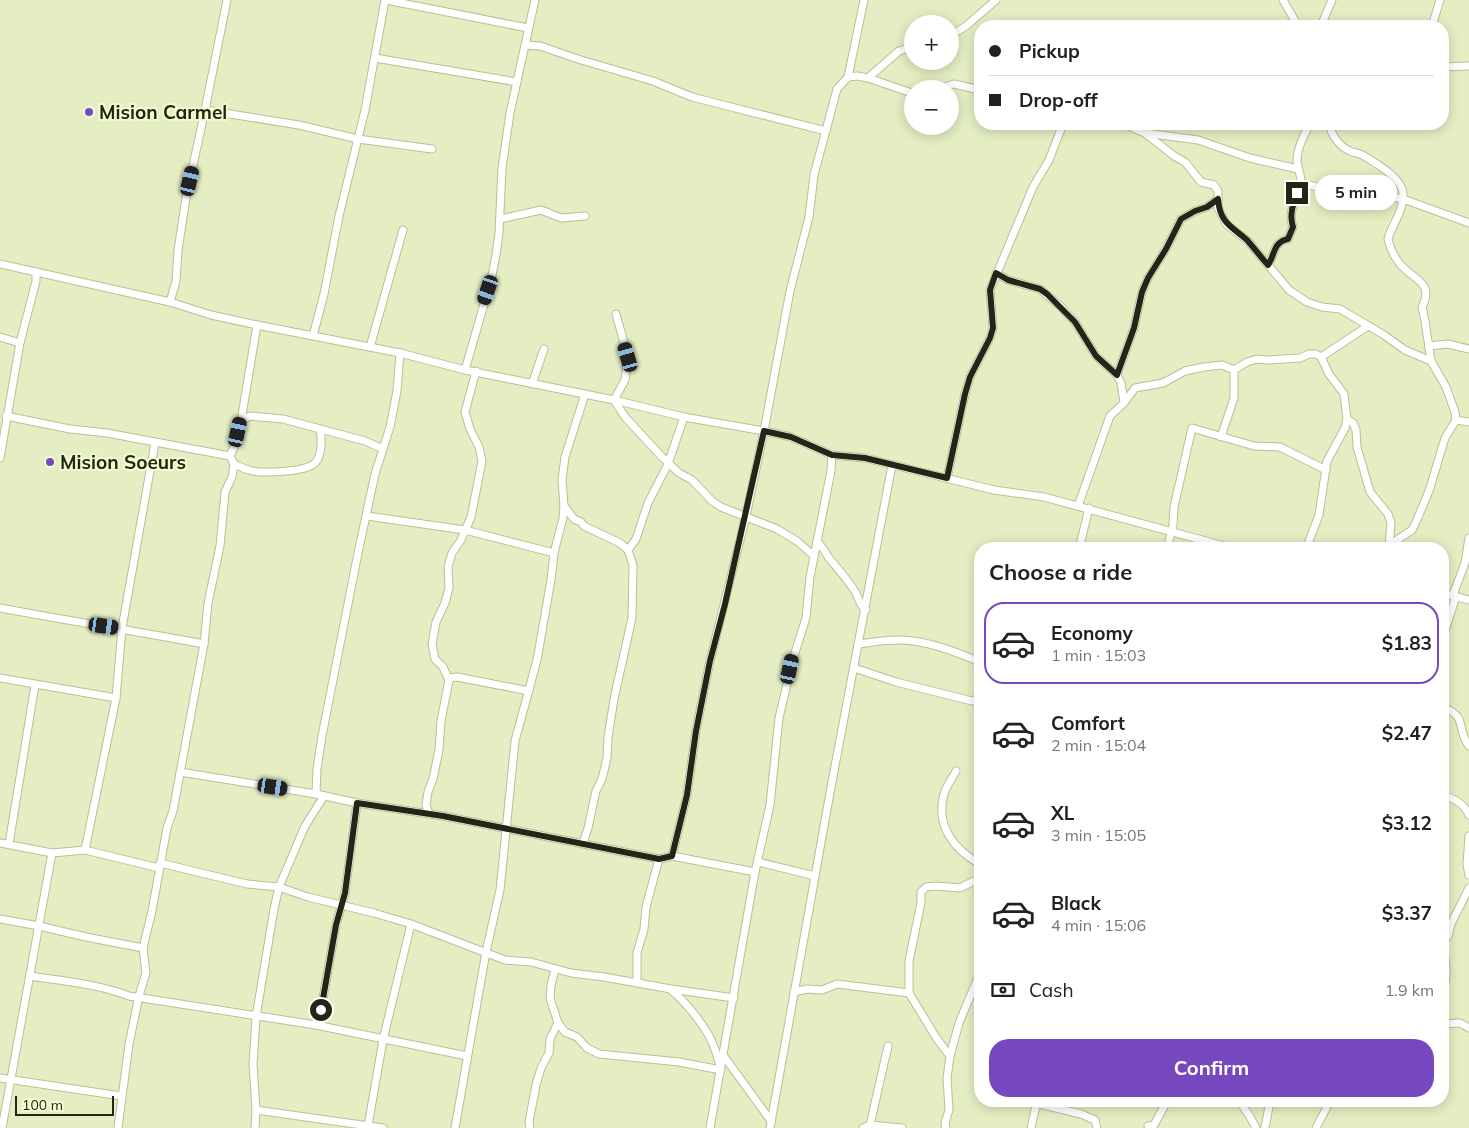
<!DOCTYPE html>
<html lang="en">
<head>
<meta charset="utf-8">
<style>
  body { margin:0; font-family:Mulish,sans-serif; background:#f2f2f2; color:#222; height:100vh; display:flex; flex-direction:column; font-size:19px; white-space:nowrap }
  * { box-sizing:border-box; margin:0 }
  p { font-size:16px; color:#767676 }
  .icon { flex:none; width:28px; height:28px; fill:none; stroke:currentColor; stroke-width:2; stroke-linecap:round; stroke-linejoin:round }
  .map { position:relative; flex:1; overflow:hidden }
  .drawer { position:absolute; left:974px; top:542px; width:475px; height:565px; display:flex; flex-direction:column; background:#fff; border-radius:20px; box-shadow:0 2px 12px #0003 }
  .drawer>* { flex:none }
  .hud { position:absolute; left:974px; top:20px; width:475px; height:110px; border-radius:20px; box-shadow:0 2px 12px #0003; display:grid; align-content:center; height:110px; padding:0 15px; background:#fff }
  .tools { position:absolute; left:904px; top:15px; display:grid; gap:10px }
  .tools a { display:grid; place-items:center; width:55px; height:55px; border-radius:50%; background:#fff; box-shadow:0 2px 12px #0003; font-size:25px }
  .scale { position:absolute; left:15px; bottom:12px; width:99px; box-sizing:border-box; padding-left:5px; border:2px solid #232616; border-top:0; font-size:14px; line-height:18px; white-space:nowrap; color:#232616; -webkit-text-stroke:4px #f1fccf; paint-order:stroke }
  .end { position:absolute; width:22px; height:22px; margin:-11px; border:6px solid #232616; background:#fff; box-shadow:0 0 0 2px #fff }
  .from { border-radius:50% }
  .bubble { position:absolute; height:35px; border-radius:18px; background:#fff; box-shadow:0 2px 12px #0003; font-size:16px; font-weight:700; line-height:35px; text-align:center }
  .car { position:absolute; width:15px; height:30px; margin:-15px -8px; border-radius:6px; box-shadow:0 0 4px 1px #0007; background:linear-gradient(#222 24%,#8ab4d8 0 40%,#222 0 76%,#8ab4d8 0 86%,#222 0) }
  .hud b { display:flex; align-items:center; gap:18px; height:48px; font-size:19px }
  .hud b+b { border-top:1px solid #e0e0e0 }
  .hud i { width:12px; height:12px; background:#222 }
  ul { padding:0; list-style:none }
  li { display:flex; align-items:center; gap:15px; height:82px; margin:0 10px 8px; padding:0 5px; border:2px solid transparent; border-radius:20px }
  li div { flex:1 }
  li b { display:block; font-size:19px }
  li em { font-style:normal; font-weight:700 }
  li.selected { border-color:#7647bf }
  li>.icon { width:45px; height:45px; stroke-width:1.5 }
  h2 { padding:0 15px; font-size:22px; line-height:60px }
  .pay { display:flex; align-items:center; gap:12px; height:55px; padding:0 15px; font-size:19px }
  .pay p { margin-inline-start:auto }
  .action { display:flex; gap:10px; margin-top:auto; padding:10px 15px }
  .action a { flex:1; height:58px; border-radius:20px; background:#7647bf; color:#fff; font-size:20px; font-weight:700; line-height:58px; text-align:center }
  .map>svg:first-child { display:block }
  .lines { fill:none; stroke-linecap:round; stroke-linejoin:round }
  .minor-casing { stroke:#b7c196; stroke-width:9 }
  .minor { stroke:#fff; stroke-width:7 }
  .route { stroke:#232616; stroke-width:6 }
  .poi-dot { fill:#7647bf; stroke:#f1fccf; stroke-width:2 }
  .labels { text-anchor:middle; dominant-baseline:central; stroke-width:4; stroke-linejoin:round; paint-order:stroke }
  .poi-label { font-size:19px; font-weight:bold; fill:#232616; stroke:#f1fccf; text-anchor:start }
</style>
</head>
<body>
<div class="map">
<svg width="1469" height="1128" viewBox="0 0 1469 1128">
  <rect width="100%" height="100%" fill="#e4eec2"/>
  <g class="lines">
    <defs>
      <g id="minor">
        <polyline points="386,0 528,28"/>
        <polyline points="1283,0 1298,26"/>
        <polyline points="1321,26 1332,0"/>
        <polyline points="1432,26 1440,0"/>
        <polyline points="950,36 966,26 996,0"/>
        <polyline points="525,45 540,46 581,60 653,81 692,97 826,131"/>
        <polyline points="375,58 517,82"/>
        <polyline points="1442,67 1469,66"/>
        <polyline points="848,77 864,0"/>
        <polyline points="868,78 899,51 912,47"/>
        <polyline points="937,89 954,84 980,90"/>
        <polyline points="205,110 299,125 358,139 432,149"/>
        <polyline points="1087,124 1096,124"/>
        <polyline points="1124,124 1145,133 1198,140 1250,158 1298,169"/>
        <path d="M1330,124C1330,134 1340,147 1350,151C1354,153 1360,153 1364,156C1377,164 1404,179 1403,195C1403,213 1392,224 1388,239C1390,247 1394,257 1400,264C1413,280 1435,282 1422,307L1425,321L1431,361L1446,387L1455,412L1456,420L1445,438L1429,491L1416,522L1412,530L1394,542L1388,549"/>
        <polyline points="1145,133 1174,156 1185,162 1201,182 1214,185 1218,191 1218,208 1227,225 1248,241 1289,290 1307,302 1322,307 1340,309 1384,335 1405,350 1431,361"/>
        <polyline points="1301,183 1350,195 1370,193 1403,199 1469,223"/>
        <polyline points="500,219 541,210 561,218 585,216"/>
        <polyline points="0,264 170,302 211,315 257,325 400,353 465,370 614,400 684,417 764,431 791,437 832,455 865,458 994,490 1044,497 1235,549"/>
        <path d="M1268,265C1275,254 1273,242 1288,239L1293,227C1287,211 1297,199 1301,185C1302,178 1298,169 1297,161C1297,148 1304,135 1310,124"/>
        <polyline points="996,273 1008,280 1040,289 1060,306 1075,322 1096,356 1117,375 1121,383 1124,402"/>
        <polyline points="170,302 176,281 178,250 186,198 205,110 227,0"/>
        <polyline points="616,314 628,357 625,380 614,400 625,417 662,457 679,473 692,480 712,501 721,507 777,529 797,541 814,556"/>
        <polyline points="313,336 324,294 339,216 365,110 385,0"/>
        <polyline points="0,337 20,343"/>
        <polyline points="1429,346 1448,344 1469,349"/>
        <polyline points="370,347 403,230"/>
        <polyline points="1321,357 1368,326"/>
        <polyline points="465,370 491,280 496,255 499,233 502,168 510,113 535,0"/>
        <polyline points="1234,370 1247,362 1257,359 1268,360 1300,358 1309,354 1316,354 1321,357 1329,374 1344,394 1347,419 1345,428 1327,461 1319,515 1306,549"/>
        <polyline points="1117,375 1134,328 1142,292 1148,278 1166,249 1181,219 1195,211 1207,207 1218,199"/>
        <polyline points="532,384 544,349"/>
        <polyline points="6,416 70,429 107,433 230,456"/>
        <polyline points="1347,419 1353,423 1356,430 1357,447 1370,492 1388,514 1391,523 1389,545"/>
        <polyline points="1456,420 1469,422"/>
        <polyline points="241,421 250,416 283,419 365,441 383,449"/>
        <polyline points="1221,437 1234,398 1234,370"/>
        <polyline points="0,458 20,343 36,281 36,272"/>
        <path d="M234,464C239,466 244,469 249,470C261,474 306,472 315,463C322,456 322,439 320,429"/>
        <polyline points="947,478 965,394 970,377 990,338 993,328 990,290 1033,187 1049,160 1063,124"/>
        <polyline points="564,506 574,519 581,522 584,526 620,543 628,550 633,565 632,618 614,699 608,737 607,758 602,779 596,791 588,828 583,843"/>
        <polyline points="1078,506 1110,416 1124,403 1135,388 1163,383 1185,371 1204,367 1222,365 1234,370"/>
        <polyline points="367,516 465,530 554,553"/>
        <path d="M817,542C823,547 825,552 829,558C838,569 848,580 856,593C859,599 860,606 866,610"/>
        <polyline points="1079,549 1089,508"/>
        <polyline points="1167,549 1173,525 1174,507 1192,428 1254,446 1280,447 1326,470"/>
        <polyline points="628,550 636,539 648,503 668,464 684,417"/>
        <polyline points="1442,593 1469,600"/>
        <polyline points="1453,595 1465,563 1469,538"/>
        <path d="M0,608C68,621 136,631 204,644"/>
        <polyline points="1442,640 1456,596"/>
        <path d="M858,644C876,642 895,638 913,641C936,644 959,653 980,662"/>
        <polyline points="854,668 896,682 972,701 980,698"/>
        <polyline points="0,678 116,698"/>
        <polyline points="449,680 450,678 457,677 529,691"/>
        <path d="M1442,707C1469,717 1455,727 1469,746"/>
        <path d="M956,771C953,777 948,784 945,791C934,824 953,849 980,864"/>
        <polyline points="180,772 316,794 357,803 443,816 659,859 672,856 755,872"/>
        <polyline points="316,794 317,769 322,736 358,553 375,474 390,427 397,391 400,353"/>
        <path d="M1442,795C1454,798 1464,803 1469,815"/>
        <polyline points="429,814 426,805 428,792 433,779 439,750 441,721 449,680 443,667 435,659 432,644 436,622 445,603 449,588 448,567 452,553 461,540 471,517 482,461 479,447 470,429 465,412 476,371"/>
        <polyline points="1469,836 1467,864 1469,875"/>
        <polyline points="0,843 52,853 85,850 159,868"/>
        <polyline points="9,844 35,685"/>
        <polyline points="85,850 116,698 122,628 155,443"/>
        <polyline points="672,856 687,795 696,731 710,661 746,516 764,431 790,291 809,217 814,175 837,89 848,77 857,76 868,78 912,93"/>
        <polyline points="758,862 815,876"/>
        <polyline points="160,863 247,884 279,887 308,897 374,913 411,924 505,960 531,962 571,973 604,977 671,989 734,998"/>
        <polyline points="0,919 39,926 86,937 143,948"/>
        <polyline points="1442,942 1448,936 1451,924 1469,888"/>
        <path d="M1442,946C1446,958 1449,979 1442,989"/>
        <path d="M555,970L551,985L550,998L558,1023L565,1032L577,1037L587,1048L599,1054L679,1062L721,1070C719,1062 717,1054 714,1047C708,1029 686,1002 671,990"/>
        <path d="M30,976C63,981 98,984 129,996L316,1025L467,1056"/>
        <polyline points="637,983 637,953 644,929 646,907 659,859"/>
        <polyline points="794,992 807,989 822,990 837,984 909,993 909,961 921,903 921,892 926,887 936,886 960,888 980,878"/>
        <polyline points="909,993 937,1039 950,1056"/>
        <polyline points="1442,1024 1460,1023 1469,1028"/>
        <polyline points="316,1025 321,1010 336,925 345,893 357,803"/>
        <polyline points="723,1055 771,1121"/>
        <polyline points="0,1078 121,1096"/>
        <polyline points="1027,1101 1081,1114 1095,1120 1097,1128"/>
        <polyline points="1239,1101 1249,1115 1256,1128"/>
        <polyline points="256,1110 383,1128"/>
        <polyline points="870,1125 888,1046"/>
        <polyline points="368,1126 383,1040 411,924"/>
        <polyline points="1148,1126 1154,1125 1167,1101"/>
        <polyline points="2,1128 52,853"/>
        <polyline points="118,1128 129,1044 139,996 146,973 143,948 152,911 167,828 173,811 204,644 208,603 220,546 225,492 232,477 234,464 230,456 236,443 241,421 257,325"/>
        <polyline points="255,1128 256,1110 253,1064 256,1017 274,909 279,887 305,826 324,796"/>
        <polyline points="455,1128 486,952 500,890 515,741 537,660 551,580 554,553 563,518 564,506 562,480 565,457 585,394"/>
        <polyline points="530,1128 529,1122 536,1085 541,1068 549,1053 550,1039 558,1023"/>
        <polyline points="710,1128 755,872 770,805 779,718 793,659 806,618 810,577 831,471 832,455"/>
        <polyline points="770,1128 831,787 892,465"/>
        <polyline points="863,1128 870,1125 902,1128"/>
        <polyline points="946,1128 945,1123 949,1110 947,1078 950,1056 959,1023 980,973"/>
        <polyline points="1031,1128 1037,1101"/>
        <polyline points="1265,1128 1270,1101"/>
        <polyline points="1316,1128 1330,1101"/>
      </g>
    </defs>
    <use href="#minor" class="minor-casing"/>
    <use href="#minor" class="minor"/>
  </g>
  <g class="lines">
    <path class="route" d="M321,1010L336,925L345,893L357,803L443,816L659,859L672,856L687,795L696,731L710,661L725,604L764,431L791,437L832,455L865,458L947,478L965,394L970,377L990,338L993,328L990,290L996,273L1008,280L1040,289L1047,294L1075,322L1096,356L1117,375L1134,328L1142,292L1148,278L1166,249L1181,219L1195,211L1207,207L1218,199C1220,223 1231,226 1247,240C1254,248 1261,257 1268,265C1275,255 1273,242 1288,239L1293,227C1289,215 1293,205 1297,193"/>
  </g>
  <g class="poi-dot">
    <circle cx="89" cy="112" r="5"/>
    <circle cx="50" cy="462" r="5"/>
  </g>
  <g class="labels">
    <g class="poi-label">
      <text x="99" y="112">Mision Carmel</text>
      <text x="60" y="462">Mision Soeurs</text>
    </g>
  </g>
</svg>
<div class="tools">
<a>+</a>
<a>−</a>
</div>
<div class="scale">100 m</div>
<i class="end from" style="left:321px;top:1010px"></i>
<i class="end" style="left:1297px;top:193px"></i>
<div class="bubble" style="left:1315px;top:175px;width:82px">5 min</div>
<i class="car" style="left:190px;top:181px;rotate:13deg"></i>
<i class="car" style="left:488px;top:290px;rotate:199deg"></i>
<i class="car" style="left:628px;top:357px;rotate:344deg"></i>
<i class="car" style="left:238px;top:432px;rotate:12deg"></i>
<i class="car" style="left:104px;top:626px;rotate:98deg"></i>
<i class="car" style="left:790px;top:669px;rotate:12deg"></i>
<i class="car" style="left:273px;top:787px;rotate:99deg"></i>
<div class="hud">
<b><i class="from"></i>Pickup</b>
<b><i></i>Drop-off</b>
</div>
<section class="drawer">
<h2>Choose a ride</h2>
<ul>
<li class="selected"><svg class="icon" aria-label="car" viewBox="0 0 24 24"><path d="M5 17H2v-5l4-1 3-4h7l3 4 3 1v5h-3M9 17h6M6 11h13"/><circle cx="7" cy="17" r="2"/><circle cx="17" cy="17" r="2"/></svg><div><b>Economy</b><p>1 min · 15:03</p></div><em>$1.83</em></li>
<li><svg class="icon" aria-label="car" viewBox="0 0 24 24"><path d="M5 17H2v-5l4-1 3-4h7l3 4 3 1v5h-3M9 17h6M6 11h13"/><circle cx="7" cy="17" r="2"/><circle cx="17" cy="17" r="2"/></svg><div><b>Comfort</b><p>2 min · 15:04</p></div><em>$2.47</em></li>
<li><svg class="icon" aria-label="car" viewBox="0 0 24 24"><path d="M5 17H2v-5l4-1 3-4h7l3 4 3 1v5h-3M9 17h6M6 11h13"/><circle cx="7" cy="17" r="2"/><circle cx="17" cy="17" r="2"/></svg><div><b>XL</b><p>3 min · 15:05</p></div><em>$3.12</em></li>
<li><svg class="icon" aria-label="car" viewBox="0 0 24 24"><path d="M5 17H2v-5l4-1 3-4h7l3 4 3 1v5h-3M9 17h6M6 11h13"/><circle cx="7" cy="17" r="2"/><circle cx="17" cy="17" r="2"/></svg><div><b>Black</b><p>4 min · 15:06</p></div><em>$3.37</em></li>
</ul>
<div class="pay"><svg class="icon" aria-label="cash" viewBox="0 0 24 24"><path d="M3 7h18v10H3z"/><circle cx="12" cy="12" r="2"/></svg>Cash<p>1.9 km</p></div>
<div class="action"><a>Confirm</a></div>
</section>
</div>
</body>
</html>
